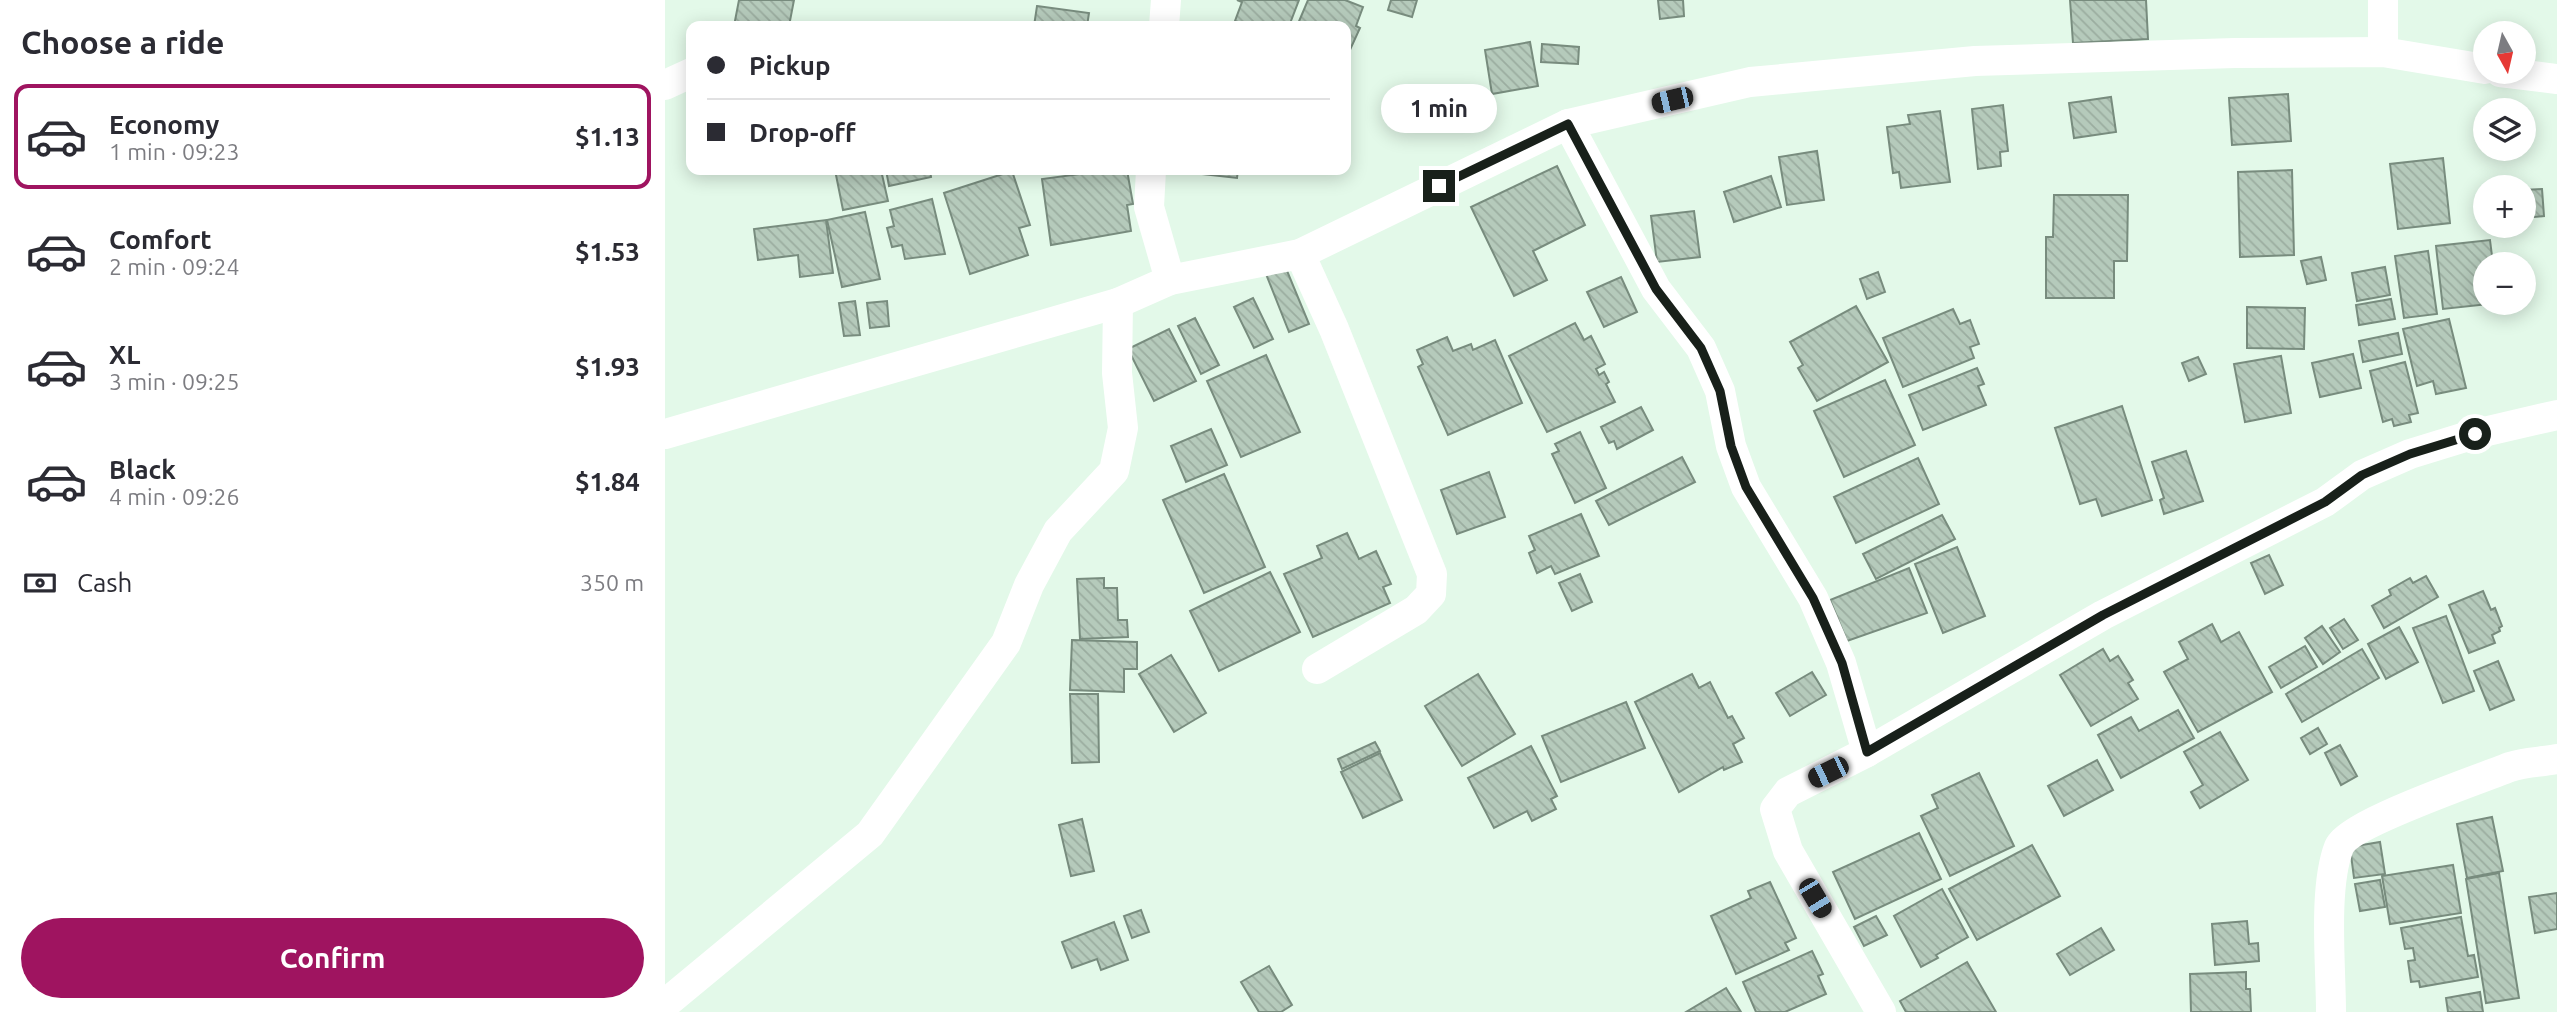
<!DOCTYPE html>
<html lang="en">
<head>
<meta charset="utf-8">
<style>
  body { margin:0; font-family:Ubuntu,sans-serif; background:#f2f2f3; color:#2b2b33; height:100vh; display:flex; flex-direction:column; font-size:26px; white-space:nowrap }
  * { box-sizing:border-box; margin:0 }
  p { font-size:23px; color:#7c7c81 }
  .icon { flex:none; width:38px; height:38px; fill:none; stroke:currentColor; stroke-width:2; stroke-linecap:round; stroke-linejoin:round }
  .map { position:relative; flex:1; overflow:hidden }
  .details { display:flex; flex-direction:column; background:#fff; width:665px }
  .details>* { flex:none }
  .guide { position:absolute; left:21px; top:21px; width:665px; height:154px; border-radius:14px; box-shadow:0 4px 18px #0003; display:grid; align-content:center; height:154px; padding:0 21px; background:#fff }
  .needle { width:46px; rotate:172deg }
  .fabs { position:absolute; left:1808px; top:21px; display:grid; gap:14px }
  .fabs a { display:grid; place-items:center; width:63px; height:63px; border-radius:50%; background:#fff; box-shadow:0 4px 18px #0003; font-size:35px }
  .end { position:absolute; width:32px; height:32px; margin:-16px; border:9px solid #18201a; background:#fff; box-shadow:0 0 0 4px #fff }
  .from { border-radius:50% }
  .bubble { position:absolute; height:49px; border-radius:24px; background:#fff; box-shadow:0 4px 18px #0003; font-size:23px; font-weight:700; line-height:49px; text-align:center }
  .car { position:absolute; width:21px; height:42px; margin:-21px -10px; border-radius:9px; box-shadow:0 0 5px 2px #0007; background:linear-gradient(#222 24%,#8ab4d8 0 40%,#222 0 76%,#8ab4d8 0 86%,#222 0) }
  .guide b { display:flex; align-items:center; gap:24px; height:66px; font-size:26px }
  .guide b+b { border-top:2px solid #e1e1e2 }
  .guide i { width:18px; height:18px; background:#2b2b33 }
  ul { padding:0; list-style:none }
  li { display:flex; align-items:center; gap:21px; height:105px; margin:0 14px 10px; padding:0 7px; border:4px solid transparent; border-radius:14px }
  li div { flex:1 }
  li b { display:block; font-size:26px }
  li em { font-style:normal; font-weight:700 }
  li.active { border-color:#9f1460 }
  li>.icon { width:63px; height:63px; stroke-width:1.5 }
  h2 { padding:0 21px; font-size:32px; line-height:84px }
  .pay { display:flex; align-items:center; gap:18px; height:77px; padding:0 21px; font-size:26px }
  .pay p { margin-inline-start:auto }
  .cta { display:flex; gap:14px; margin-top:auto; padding:14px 21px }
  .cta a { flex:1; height:80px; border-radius:42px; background:#9f1460; color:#fff; font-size:28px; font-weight:700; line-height:80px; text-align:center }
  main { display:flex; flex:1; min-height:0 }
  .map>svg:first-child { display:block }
  .building { fill:url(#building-back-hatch); stroke:#788c7e; stroke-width:2 }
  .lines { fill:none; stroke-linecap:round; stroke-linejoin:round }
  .street { stroke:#fff; stroke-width:30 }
  .route { stroke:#18201a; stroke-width:9 }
</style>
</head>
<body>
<main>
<section class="details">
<h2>Choose a ride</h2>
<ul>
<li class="active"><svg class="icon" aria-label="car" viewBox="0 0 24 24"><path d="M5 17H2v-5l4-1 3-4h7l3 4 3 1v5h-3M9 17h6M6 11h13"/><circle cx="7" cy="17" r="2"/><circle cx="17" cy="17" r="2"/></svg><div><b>Economy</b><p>1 min · 09:23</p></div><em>$1.13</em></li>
<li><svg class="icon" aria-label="car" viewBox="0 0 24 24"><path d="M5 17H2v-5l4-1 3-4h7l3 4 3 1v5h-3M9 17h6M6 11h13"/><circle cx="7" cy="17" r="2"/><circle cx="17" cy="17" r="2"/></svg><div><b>Comfort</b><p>2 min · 09:24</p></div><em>$1.53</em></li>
<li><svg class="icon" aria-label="car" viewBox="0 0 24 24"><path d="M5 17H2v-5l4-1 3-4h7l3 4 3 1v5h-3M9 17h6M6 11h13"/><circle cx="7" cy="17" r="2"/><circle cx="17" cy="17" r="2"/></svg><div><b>XL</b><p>3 min · 09:25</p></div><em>$1.93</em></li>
<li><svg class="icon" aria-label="car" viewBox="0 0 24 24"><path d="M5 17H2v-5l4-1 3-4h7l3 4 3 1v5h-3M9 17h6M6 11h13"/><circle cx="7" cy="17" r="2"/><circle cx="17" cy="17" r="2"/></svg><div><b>Black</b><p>4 min · 09:26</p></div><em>$1.84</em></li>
</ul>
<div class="pay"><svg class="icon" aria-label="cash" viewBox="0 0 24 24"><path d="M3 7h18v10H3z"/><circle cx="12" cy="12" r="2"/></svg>Cash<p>350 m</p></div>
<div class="cta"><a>Confirm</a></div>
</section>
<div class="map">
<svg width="1892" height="1012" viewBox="0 0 1892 1012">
  <defs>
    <pattern id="building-back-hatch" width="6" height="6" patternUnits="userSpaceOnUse" patternTransform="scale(1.75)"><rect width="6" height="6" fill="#b5cabb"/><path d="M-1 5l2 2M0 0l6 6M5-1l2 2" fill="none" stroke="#9bada0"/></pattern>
  </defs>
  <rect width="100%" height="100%" fill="#e3f9e9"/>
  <g class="building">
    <polygon points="74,0 129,0 124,26 69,26"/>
    <polygon points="572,0 634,0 624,26 585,26 570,21 577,2"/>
    <polygon points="643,0 680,0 698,7 691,26 695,28 684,52 681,51 681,26 632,26"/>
    <polygon points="726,0 752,0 747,17 723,10"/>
    <polygon points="993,0 1018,0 1019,16 995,19"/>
    <polygon points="1405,0 1481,0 1483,39 1408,43"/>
    <polygon points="372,6 424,13 422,26 369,26"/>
    <polygon points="865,42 873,86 827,94 820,50"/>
    <polygon points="877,44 914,47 913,64 876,62"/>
    <polygon points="1623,94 1626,141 1567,145 1564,98"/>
    <polygon points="1446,97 1451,132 1409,138 1404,103"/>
    <polygon points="1338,105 1343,151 1335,152 1336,166 1313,169 1307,109"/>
    <polygon points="1275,111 1285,182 1236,188 1234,172 1228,173 1222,127 1245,124 1243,115"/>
    <polygon points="1152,151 1159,200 1122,205 1114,157"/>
    <polygon points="1778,158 1785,223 1733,229 1725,164"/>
    <polygon points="892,166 920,225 868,251 882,280 849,296 806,207"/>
    <polygon points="170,170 216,170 223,201 178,210"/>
    <polygon points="221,170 265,170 266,177 224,186"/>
    <polygon points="445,170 462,170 468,204 462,205 466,231 386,245 377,179"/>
    <polygon points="501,170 573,170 572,178"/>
    <polygon points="1627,170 1629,255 1575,257 1573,172"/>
    <polygon points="347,171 365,225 354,228 363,255 305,274 279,193"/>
    <polygon points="1106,176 1116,207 1069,222 1059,192"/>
    <polygon points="1877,189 1879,216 1858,218 1858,190"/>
    <polygon points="1389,195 1463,195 1462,261 1449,261 1449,298 1381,298 1381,237 1388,237"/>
    <polygon points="267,199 280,254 240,259 237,245 227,247 222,228 229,226 225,210"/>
    <polygon points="1029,211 1035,257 992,262 986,216"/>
    <polygon points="200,212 215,279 177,287 162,220"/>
    <polygon points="161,220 168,273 135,277 133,255 93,260 89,229"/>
    <polygon points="1825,240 1828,264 1820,264 1820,303 1833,303 1778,309 1771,246"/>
    <polygon points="1763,251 1772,314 1739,318 1730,256"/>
    <polygon points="1656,257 1661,280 1642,284 1636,261"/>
    <polygon points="620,266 644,324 624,332 601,274"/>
    <polygon points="1720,267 1725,295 1692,301 1687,273"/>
    <polygon points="1213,272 1220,292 1202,299 1195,279"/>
    <polygon points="956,277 972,312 939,327 922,292"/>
    <polygon points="588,298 608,339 589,348 569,307"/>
    <polygon points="1726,299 1730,319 1694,325 1691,305"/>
    <polygon points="190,301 195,335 179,336 174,303"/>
    <polygon points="222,301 224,326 205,328 202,303"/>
    <polygon points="1191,306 1223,362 1152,401 1133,368 1138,365 1125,342"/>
    <polygon points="1582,307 1640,308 1639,349 1582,348"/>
    <polygon points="1288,309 1295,324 1305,320 1314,344 1305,347 1309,358 1238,387 1218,338"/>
    <polygon points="530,318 554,365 536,374 513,326"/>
    <polygon points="1784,319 1801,388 1771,394 1768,381 1752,386 1738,329"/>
    <polygon points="910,323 919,340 926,336 940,364 931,369 934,375 939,372 944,382 941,384 950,402 882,432 844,356"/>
    <polygon points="504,329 531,381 489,401 463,349"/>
    <polygon points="1733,333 1737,354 1698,362 1694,341"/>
    <polygon points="782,337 788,351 806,344 808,350 830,340 857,403 783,435 753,367 758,364 752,350"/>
    <polygon points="1688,354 1696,388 1655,397 1647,363"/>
    <polygon points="601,355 635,432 576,457 542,381"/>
    <polygon points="1616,356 1626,413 1580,422 1569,364"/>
    <polygon points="1533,357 1541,374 1524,381 1517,363"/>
    <polygon points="1740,362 1753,413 1744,415 1746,422 1729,426 1727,419 1718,422 1705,371"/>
    <polygon points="1312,368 1319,384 1313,386 1321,405 1258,430 1244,395"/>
    <polygon points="1220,380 1250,445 1179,477 1149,411"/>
    <polygon points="1457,406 1487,500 1437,516 1431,499 1415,504 1390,428"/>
    <polygon points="976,407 988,430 952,449 949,441 944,443 936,427"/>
    <polygon points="546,429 562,465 521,482 506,446"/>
    <polygon points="915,432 941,488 910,503 887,454 894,451 890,444"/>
    <polygon points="1521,451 1538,501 1499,514 1495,500 1499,498 1487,462"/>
    <polygon points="1017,457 1030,482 944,525 931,501"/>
    <polygon points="1253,458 1274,504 1191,543 1169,497"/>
    <polygon points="824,472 840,517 792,534 776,490"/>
    <polygon points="559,474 600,567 539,593 498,500"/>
    <polygon points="916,514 934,556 890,574 886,566 872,573 864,553 870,550 864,536"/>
    <polygon points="1277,515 1290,539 1211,579 1198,554"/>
    <polygon points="682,533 694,559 711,551 726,584 718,587 725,603 648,637 619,574 657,558 652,546"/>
    <polygon points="1292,547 1320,616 1278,633 1250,564"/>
    <polygon points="1604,555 1618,585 1600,594 1586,563"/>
    <polygon points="1244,568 1262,613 1182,641 1165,600"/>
    <polygon points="605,572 635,632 554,671 525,611"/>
    <polygon points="915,574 927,602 907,611 894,583"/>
    <polygon points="1761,576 1773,597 1719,628 1707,606 1726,595 1724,590 1745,578 1748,583"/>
    <polygon points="439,578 439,588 452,588 453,620 462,620 463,637 415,639 412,579"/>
    <polygon points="1818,591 1826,610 1830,608 1837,626 1834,628 1835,631 1827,635 1830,643 1804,653 1784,605"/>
    <polygon points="1781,616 1809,691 1778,703 1748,628"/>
    <polygon points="1679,619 1693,640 1678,649 1665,628"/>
    <polygon points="1547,624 1556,642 1574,632 1607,692 1533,732 1499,672 1523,659 1514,642"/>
    <polygon points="1657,626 1675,652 1658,664 1640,638"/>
    <polygon points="1734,627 1753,662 1721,679 1703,644"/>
    <polygon points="407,640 472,642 472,669 459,669 459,692 405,690"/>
    <polygon points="1640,646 1652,667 1616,688 1604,667"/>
    <polygon points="1438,649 1445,661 1453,656 1468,680 1463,683 1473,699 1426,726 1395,675"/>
    <polygon points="1697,649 1714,678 1637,722 1621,694"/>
    <polygon points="506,655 541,713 509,732 474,674"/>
    <polygon points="1833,661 1849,700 1825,710 1809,671"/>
    <polygon points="1147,672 1161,695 1125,716 1111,693"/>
    <polygon points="813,674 850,734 797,766 760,706"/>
    <polygon points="1027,674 1034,688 1045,682 1063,718 1067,716 1079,738 1068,744 1077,762 1059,770 1058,767 1014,792 970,702"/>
    <polygon points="405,694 433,694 434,762 407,763"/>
    <polygon points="961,702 980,748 896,782 877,736"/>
    <polygon points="1513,710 1529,738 1456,778 1433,735 1466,717 1474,731"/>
    <polygon points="1653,728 1662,744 1645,754 1636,738"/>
    <polygon points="1555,732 1583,780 1535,808 1526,792 1538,785 1519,752"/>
    <polygon points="710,742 715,751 677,769 673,759"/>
    <polygon points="1675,745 1692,776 1676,785 1660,753"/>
    <polygon points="866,746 892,796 886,799 891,809 867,821 862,811 829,828 803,778"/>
    <polygon points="715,753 737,800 698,818 676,772"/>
    <polygon points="1432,760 1448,790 1399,816 1383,786"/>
    <polygon points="1314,773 1349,846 1285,876 1256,816 1273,808 1267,795"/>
    <polygon points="1827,817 1838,871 1802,878 1792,824"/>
    <polygon points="417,819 429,871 406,876 394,825"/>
    <polygon points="1254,833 1276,879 1190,919 1168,872"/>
    <polygon points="1715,842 1720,874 1689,878 1685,847"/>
    <polygon points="1367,845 1395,896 1312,940 1284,889"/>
    <polygon points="1788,865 1796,913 1725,924 1717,876"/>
    <polygon points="1834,873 1854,998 1821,1003 1801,879"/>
    <polygon points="1715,880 1720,907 1695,911 1690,884"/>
    <polygon points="1105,882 1131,938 1120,943 1124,950 1071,974 1046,916 1086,898 1083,891"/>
    <polygon points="1277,889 1303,937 1271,955 1273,958 1256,967 1229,916"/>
    <polygon points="1892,893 1892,929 1870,933 1864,897"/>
    <polygon points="476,910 484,932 467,938 459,916"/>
    <polygon points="1211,916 1222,935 1199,946 1189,927"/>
    <polygon points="1796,917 1803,956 1809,955 1813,977 1755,987 1754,981 1746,982 1743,961 1750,960 1748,948 1740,949 1736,928"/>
    <polygon points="1582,921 1584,944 1593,943 1594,961 1550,965 1547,924"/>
    <polygon points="449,922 463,960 436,970 432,959 407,968 397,942"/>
    <polygon points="1436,928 1449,950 1405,975 1392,954"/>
    <polygon points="1147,951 1158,974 1153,976 1161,994 1120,1012 1091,1012 1078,982"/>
    <polygon points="1302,962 1331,1012 1241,1012 1235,1001"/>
    <polygon points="604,966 627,1005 616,1012 594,1012 576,982"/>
    <polygon points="1581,972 1581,989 1585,989 1586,1012 1526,1012 1525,974"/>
    <polygon points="1061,988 1076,1012 1021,1012"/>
    <polygon points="1815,992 1818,1012 1783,1012 1781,998"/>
  </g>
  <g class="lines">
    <g class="street">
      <polyline points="499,26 501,0"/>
      <polyline points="1718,52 1718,0"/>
      <polyline points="1835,72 1892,79"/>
      <polyline points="0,85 26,73"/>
      <polyline points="903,124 991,289 1036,348 1055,391 1066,446 1081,487 1148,598 1176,663 1202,752"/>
      <polyline points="486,170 484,207 505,280"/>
      <polyline points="635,254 669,329 767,574 766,594 751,610 652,669"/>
      <polyline points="0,434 453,303 505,280 635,254 903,124 1085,82 1310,61 1570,53 1718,52 1820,69"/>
      <polyline points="0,1004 205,834 341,643 364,585 393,531 449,471 458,428 452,373 453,303"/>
      <polyline points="1216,1012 1123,851 1110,809 1123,792 1202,752 1438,615 1660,502 1697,475 1745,454 1810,434 1892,415"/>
      <path d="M1666,1012C1666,966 1658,888 1674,847C1684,823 1818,778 1845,767C1859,762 1877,762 1892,759"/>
    </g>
  </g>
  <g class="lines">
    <polyline class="route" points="774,186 903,124 991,289 1036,348 1055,391 1066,446 1081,487 1148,598 1177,663 1202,752 1438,615 1660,502 1697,475 1745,454 1810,434"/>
  </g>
</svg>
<div class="fabs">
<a><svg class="needle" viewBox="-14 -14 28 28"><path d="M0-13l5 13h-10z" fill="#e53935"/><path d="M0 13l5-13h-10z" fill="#7c7c81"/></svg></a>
<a><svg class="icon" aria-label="layers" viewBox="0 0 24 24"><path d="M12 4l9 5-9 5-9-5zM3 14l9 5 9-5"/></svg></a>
<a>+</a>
<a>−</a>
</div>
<i class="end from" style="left:1810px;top:434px"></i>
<i class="end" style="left:774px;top:186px"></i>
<div class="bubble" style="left:716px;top:84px;width:116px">1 min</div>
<i class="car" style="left:1007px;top:100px;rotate:257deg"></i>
<i class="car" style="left:1163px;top:772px;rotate:244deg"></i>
<i class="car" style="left:1150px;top:898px;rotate:149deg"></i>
<div class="guide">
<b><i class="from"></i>Pickup</b>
<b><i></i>Drop-off</b>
</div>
</div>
</main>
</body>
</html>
